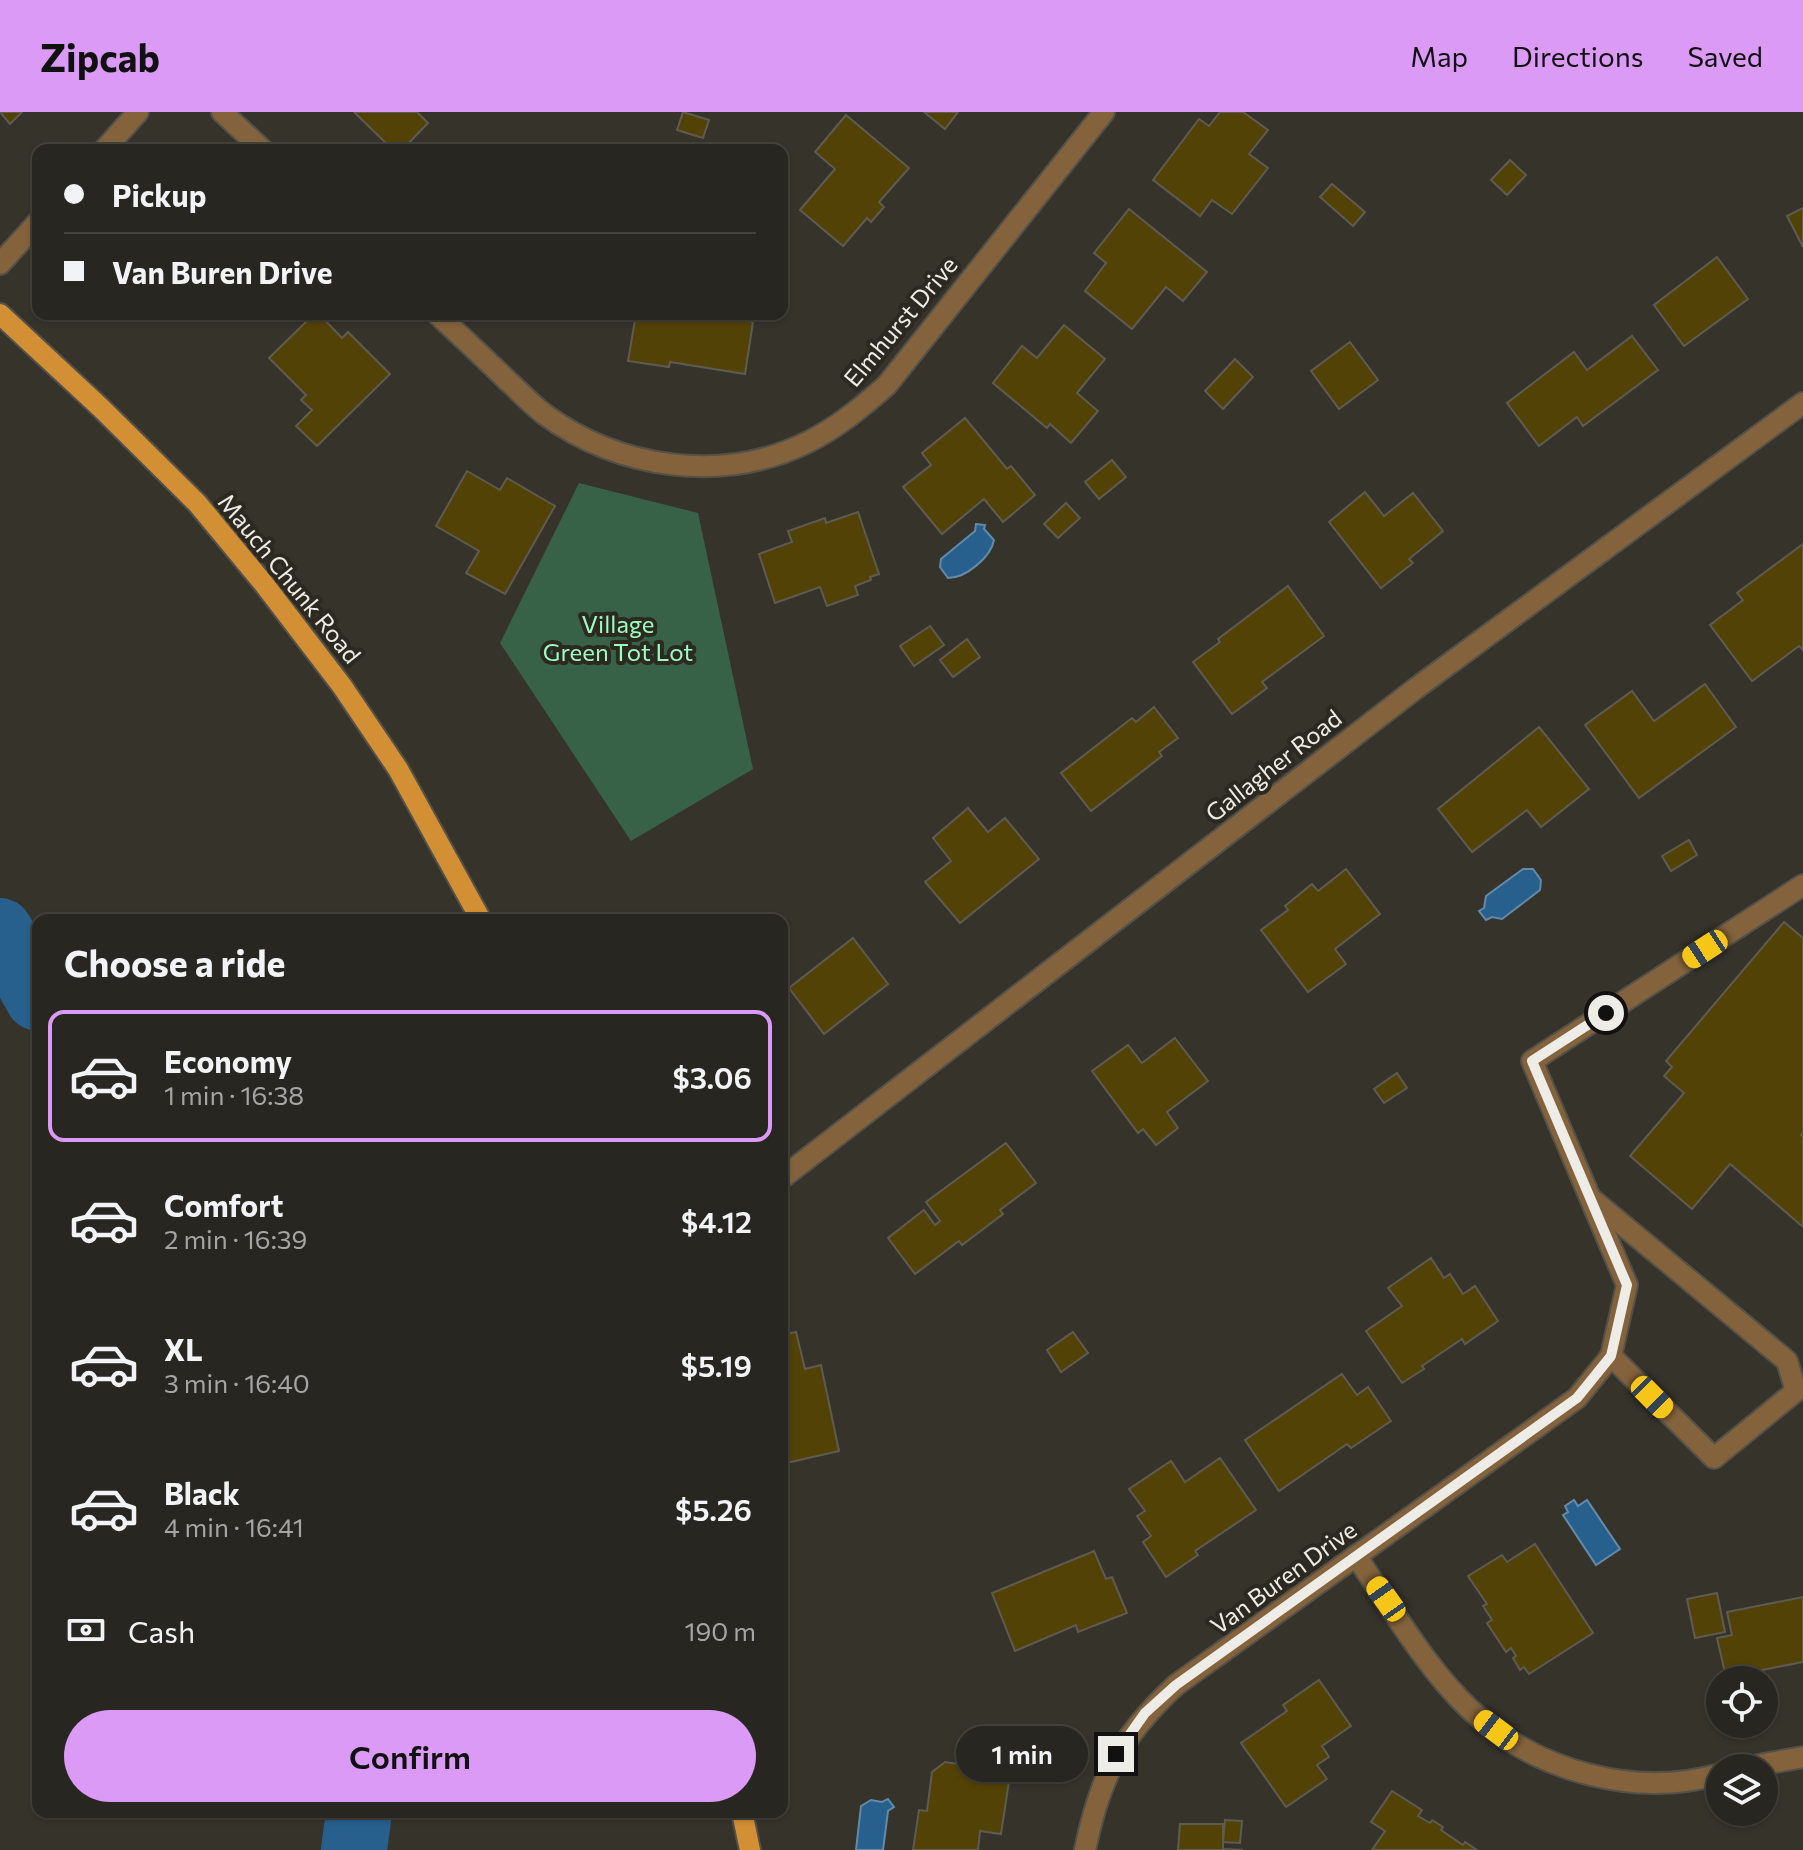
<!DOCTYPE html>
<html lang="en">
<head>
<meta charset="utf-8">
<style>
  body { margin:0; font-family:Commissioner,sans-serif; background:#302e29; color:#f1f3f6; height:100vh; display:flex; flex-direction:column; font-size:30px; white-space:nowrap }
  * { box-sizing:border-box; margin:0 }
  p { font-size:26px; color:#a5a5a5 }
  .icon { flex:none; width:44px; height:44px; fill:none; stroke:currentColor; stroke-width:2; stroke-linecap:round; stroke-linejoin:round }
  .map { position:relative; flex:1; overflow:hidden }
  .drawer { position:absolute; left:32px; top:802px; width:756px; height:904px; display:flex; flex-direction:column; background:#282620; border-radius:16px; box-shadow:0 2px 6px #0004,0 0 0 2px #44433e }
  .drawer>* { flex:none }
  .banner { position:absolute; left:32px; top:32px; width:756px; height:176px; border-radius:16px; box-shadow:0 2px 6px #0004,0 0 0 2px #44433e; display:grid; align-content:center; height:176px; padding:0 32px; background:#282620 }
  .tools { position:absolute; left:1706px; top:1554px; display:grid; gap:16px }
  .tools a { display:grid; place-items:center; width:72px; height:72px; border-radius:50%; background:#282620; box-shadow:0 2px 6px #0004,0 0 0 2px #44433e; font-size:40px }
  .end { position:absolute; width:36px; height:36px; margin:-18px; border:10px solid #eeece7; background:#111; box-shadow:0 0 0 4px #111 }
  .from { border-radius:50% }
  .bubble { position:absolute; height:56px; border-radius:28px; background:#282620; box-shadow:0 2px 6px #0004,0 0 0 2px #44433e; font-size:26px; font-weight:600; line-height:56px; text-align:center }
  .car { position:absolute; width:24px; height:48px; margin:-24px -12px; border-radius:10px; box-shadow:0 0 6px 2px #0007; background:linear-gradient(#f5c518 24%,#345 0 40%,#f5c518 0 76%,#345 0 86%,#f5c518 0) }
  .banner b { display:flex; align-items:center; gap:28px; height:76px; font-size:30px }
  .banner b+b { border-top:2px solid #44433e }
  .banner i { width:20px; height:20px; background:#f1f3f6 }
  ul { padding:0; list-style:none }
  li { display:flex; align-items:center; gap:24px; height:132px; margin:0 16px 12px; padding:0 16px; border:4px solid transparent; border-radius:16px }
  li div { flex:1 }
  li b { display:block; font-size:30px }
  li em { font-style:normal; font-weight:600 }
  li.selected { border-color:#da9af6 }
  li>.icon { width:72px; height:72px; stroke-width:1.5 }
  h2 { padding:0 32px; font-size:36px; line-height:96px }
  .pay { display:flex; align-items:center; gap:20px; height:88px; padding:0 32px; font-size:30px }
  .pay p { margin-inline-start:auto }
  .action { display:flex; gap:16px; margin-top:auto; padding:16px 32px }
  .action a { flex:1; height:92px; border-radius:48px; background:#da9af6; color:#111; font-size:32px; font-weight:600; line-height:92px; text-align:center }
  header { display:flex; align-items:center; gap:48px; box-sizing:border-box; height:112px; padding:0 40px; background:#da9af6; color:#111 }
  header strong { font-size:38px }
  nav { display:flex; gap:44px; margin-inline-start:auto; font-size:28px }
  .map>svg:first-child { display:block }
  .green { fill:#386248 }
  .water { fill:#27608d; stroke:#638aa8; stroke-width:2 }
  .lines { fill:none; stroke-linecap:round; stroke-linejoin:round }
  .river { stroke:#27608d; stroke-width:66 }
  .building { fill:#534206; stroke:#5e5b52; stroke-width:2 }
  .minor-casing { stroke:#535149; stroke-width:24 }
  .major-casing { stroke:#535149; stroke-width:24 }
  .minor { stroke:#84633c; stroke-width:20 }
  .major { stroke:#d38f34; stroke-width:20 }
  .route { stroke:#eeece7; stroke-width:10 }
  .labels { text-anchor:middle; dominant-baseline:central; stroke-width:8; stroke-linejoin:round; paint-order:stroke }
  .street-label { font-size:24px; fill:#eeece7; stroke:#2c2921 }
  .park-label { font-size:24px; fill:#9cfdc0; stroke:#2c2921 }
</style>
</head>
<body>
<header>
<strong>Zipcab</strong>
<nav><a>Map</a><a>Directions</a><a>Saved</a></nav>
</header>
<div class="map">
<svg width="1803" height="1738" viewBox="0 0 1803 1738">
  <rect width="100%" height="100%" fill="#36332b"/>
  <polygon class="green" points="579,371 698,401 753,657 631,729 500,531"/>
  <g class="water">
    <path d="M976,412L985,413L984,417L994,428C991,445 966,466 948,466L940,455L941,447L975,419Z"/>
    <polygon points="1523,757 1533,757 1541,768 1540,778 1502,807 1492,805 1486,808 1479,799 1484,796 1486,784"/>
    <polygon points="1574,1388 1578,1394 1587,1388 1620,1437 1596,1453 1563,1403 1568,1400 1565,1394"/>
    <polygon points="888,1687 894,1695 888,1699 883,1738 856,1738 861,1694 871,1688 882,1690"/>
  </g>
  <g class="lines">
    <g class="river">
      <polyline points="0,819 38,886"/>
      <polyline points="354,1738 359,1700"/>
    </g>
  </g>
  <g class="building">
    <polygon points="0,0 22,0 10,12"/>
    <polygon points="354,0 417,0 428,11 402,38 393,38"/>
    <polygon points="683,0 709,8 703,26 677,18"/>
    <polygon points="924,0 958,0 945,17"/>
    <polygon points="1220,0 1243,0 1268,18 1249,42 1268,56 1232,102 1212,88 1200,104 1153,68 1199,7 1209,14"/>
    <polygon points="846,3 909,56 879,90 884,95 871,110 867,106 843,134 800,98 835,57 815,40"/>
    <polygon points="1510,48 1526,63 1507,83 1491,68"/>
    <polygon points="1332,72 1365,100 1353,114 1320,85"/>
    <polygon points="1803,96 1803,135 1787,104"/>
    <polygon points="1129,97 1207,160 1183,189 1166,175 1132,217 1085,179 1106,151 1094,141"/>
    <polygon points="1717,145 1748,187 1684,234 1654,193"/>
    <polygon points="314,202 319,202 342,226 348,220 390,262 317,334 296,314 312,298 301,288 306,283 269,246"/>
    <polygon points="636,202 720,202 720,204 753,210 745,262 670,250 669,255 628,249"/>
    <polygon points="1064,213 1105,247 1077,281 1098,299 1071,331 1050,312 1047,316 993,271 1022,234 1037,246"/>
    <polygon points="1632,224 1658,258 1583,314 1577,305 1539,334 1507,291 1574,240 1587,258"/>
    <polygon points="1350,230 1378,268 1339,297 1311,259"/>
    <polygon points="1235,247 1253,265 1223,297 1205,279"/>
    <polygon points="965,306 1007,357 1011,354 1035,383 1003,410 984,387 942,422 903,375 931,353 922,341"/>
    <polygon points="1112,348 1126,365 1099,387 1085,370"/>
    <polygon points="467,359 500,378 507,366 555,394 505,482 466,461 479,439 436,414"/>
    <polygon points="1365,380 1384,404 1413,381 1443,419 1409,447 1413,451 1381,476 1329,410"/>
    <polygon points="1066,391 1080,406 1058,426 1044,412"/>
    <polygon points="858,400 879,462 870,465 871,468 855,474 858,483 827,494 820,475 775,491 759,442 792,430 788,419 825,406 826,411"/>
    <polygon points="1803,432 1803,538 1799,534 1752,569 1710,513 1743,488 1737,481"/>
    <polygon points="1288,474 1324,524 1262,570 1267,576 1232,602 1193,550 1220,530 1218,527"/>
    <polygon points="930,514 944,533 914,554 900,534"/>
    <polygon points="967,527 980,545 953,565 940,548"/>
    <polygon points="1705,572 1736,615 1639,686 1585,613 1632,579 1654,609"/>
    <polygon points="1154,595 1178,626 1159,640 1162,644 1091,699 1061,661 1132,606 1136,610"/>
    <polygon points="1539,615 1589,677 1541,715 1527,698 1472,740 1438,697"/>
    <polygon points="968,696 988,720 1005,706 1039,747 960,811 925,770 951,749 933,726"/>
    <polygon points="1689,728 1697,743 1671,759 1662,744"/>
    <polygon points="1346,757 1380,802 1335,837 1346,852 1308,880 1261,818 1288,798 1285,794 1312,772 1318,779"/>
    <polygon points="1784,810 1803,826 1803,1021 1801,1023 1803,1025 1803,1115 1730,1052 1692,1097 1630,1044 1684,981 1664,964 1672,955 1666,949"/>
    <polygon points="853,826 888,872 824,922 789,876"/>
    <polygon points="1175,926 1208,969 1167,1000 1178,1016 1156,1033 1143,1017 1138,1021 1092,959 1128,933 1142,951"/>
    <polygon points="1397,961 1407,976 1384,991 1374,977"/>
    <polygon points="1006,1031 1036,1071 1000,1098 1003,1102 962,1133 959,1129 915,1162 888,1126 924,1098 935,1113 940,1109 926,1090"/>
    <polygon points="1431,1146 1444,1166 1450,1162 1463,1182 1475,1174 1498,1209 1465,1232 1462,1227 1422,1254 1424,1257 1402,1271 1366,1219 1402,1194 1388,1176"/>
    <polygon points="796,1220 805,1257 821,1253 839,1339 782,1352 782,1223"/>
    <polygon points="1073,1220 1088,1241 1061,1260 1047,1238"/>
    <polygon points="1342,1262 1357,1283 1368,1275 1391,1309 1351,1336 1347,1332 1279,1379 1245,1328"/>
    <polygon points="1220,1346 1256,1398 1195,1439 1198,1443 1166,1465 1143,1430 1151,1424 1137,1404 1145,1399 1129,1377 1171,1349 1185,1370"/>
    <polygon points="1535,1432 1593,1521 1529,1562 1524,1555 1520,1558 1513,1546 1516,1544 1511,1536 1506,1540 1487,1511 1492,1508 1483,1494 1487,1492 1468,1464 1502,1443 1507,1450"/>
    <polygon points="1094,1439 1106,1467 1112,1465 1127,1501 1078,1520 1076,1513 1015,1539 992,1481"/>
    <polygon points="1717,1481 1725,1520 1695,1526 1687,1487"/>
    <polygon points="1803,1485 1803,1550 1726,1565 1717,1526 1732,1523 1727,1500"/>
    <polygon points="1319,1568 1351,1614 1322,1634 1329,1645 1317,1653 1327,1667 1286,1695 1241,1631 1287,1599 1283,1593"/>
    <polygon points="967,1636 1013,1643 1001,1722 980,1719 978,1738 913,1738 919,1698 927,1699 932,1660 945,1650 965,1653"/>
    <polygon points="1392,1679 1422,1698 1418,1704 1430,1711 1432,1708 1443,1715 1441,1718 1463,1733 1465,1730 1477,1738 1372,1738 1385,1719 1371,1710"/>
    <polygon points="1225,1708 1242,1709 1240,1731 1223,1730"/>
    <polygon points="1180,1712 1223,1712 1223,1737 1243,1738 1178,1738"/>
  </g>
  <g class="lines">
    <defs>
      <g id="minor">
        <polyline points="222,0 263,38"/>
        <polyline points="104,38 138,0"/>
        <polyline points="0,152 38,110"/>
        <path d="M437,202C461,224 484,246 508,269C520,280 531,292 544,302C619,357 723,372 808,330C838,315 862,295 887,273L1104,0"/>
        <polyline points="782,1066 1415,577 1803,291"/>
        <polyline points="1594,1089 1787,1249 1796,1279 1714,1346 1611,1244"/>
        <path d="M1356,1444C1391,1495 1429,1561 1474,1601C1538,1660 1636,1686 1720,1662"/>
        <polyline points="1742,1656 1803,1645"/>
        <path d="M1085,1738C1100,1664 1121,1624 1176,1573L1577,1286L1611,1244L1627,1173L1532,949L1803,773"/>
      </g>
      <g id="major">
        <polyline points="0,202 101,296 197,391 264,472 342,574 398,657 481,808"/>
        <polyline points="742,1700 750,1738"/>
      </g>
    </defs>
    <use href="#minor" class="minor-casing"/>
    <use href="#major" class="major-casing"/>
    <use href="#minor" class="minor"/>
    <use href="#major" class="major"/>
  </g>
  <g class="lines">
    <polyline class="route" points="1116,1642 1145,1601 1176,1573 1577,1286 1611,1244 1627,1173 1532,949 1606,901"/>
  </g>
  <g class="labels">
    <g class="street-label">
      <text transform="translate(900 209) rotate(-50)">Elmhurst Drive</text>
      <text transform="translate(290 466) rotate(51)">Mauch Chunk Road</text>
      <text transform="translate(1273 653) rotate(-38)">Gallagher Road</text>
      <text transform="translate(1283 1465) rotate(-36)">Van Buren Drive</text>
    </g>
    <g class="park-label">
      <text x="618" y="511">Village<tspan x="618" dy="28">Green Tot Lot</tspan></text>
    </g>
  </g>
</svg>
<div class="tools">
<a><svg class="icon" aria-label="locate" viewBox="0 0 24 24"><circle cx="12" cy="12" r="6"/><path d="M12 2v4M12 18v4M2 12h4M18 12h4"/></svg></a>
<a><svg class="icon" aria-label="layers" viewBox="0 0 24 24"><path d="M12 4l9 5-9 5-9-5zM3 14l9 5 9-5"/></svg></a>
</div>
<i class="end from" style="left:1606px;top:901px"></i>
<i class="end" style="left:1116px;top:1642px"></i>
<div class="bubble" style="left:956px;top:1614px;width:132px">1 min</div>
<i class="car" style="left:1705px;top:837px;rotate:237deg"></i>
<i class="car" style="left:1652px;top:1285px;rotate:135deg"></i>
<i class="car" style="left:1386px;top:1487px;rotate:325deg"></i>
<i class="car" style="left:1496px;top:1618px;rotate:307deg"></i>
<div class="banner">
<b><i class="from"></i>Pickup</b>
<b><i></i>Van Buren Drive</b>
</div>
<section class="drawer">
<h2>Choose a ride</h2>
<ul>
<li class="selected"><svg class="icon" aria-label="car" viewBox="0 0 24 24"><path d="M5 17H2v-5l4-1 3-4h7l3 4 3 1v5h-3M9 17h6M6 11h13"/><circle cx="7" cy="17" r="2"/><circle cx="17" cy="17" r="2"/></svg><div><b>Economy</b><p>1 min · 16:38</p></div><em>$3.06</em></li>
<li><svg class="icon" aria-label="car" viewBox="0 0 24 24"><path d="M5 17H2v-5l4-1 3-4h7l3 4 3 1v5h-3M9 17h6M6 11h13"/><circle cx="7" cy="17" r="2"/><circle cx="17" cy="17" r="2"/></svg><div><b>Comfort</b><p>2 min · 16:39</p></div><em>$4.12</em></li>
<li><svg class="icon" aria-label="car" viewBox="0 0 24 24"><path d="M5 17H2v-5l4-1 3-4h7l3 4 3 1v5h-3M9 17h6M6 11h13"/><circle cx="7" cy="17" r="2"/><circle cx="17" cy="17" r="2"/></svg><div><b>XL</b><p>3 min · 16:40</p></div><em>$5.19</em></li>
<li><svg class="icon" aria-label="car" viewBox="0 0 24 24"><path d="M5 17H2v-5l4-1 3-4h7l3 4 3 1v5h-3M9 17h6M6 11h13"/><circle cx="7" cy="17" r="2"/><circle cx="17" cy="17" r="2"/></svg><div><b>Black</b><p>4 min · 16:41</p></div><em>$5.26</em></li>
</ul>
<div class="pay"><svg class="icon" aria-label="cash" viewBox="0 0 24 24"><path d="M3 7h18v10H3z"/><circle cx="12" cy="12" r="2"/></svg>Cash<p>190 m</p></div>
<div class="action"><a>Confirm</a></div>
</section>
</div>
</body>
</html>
